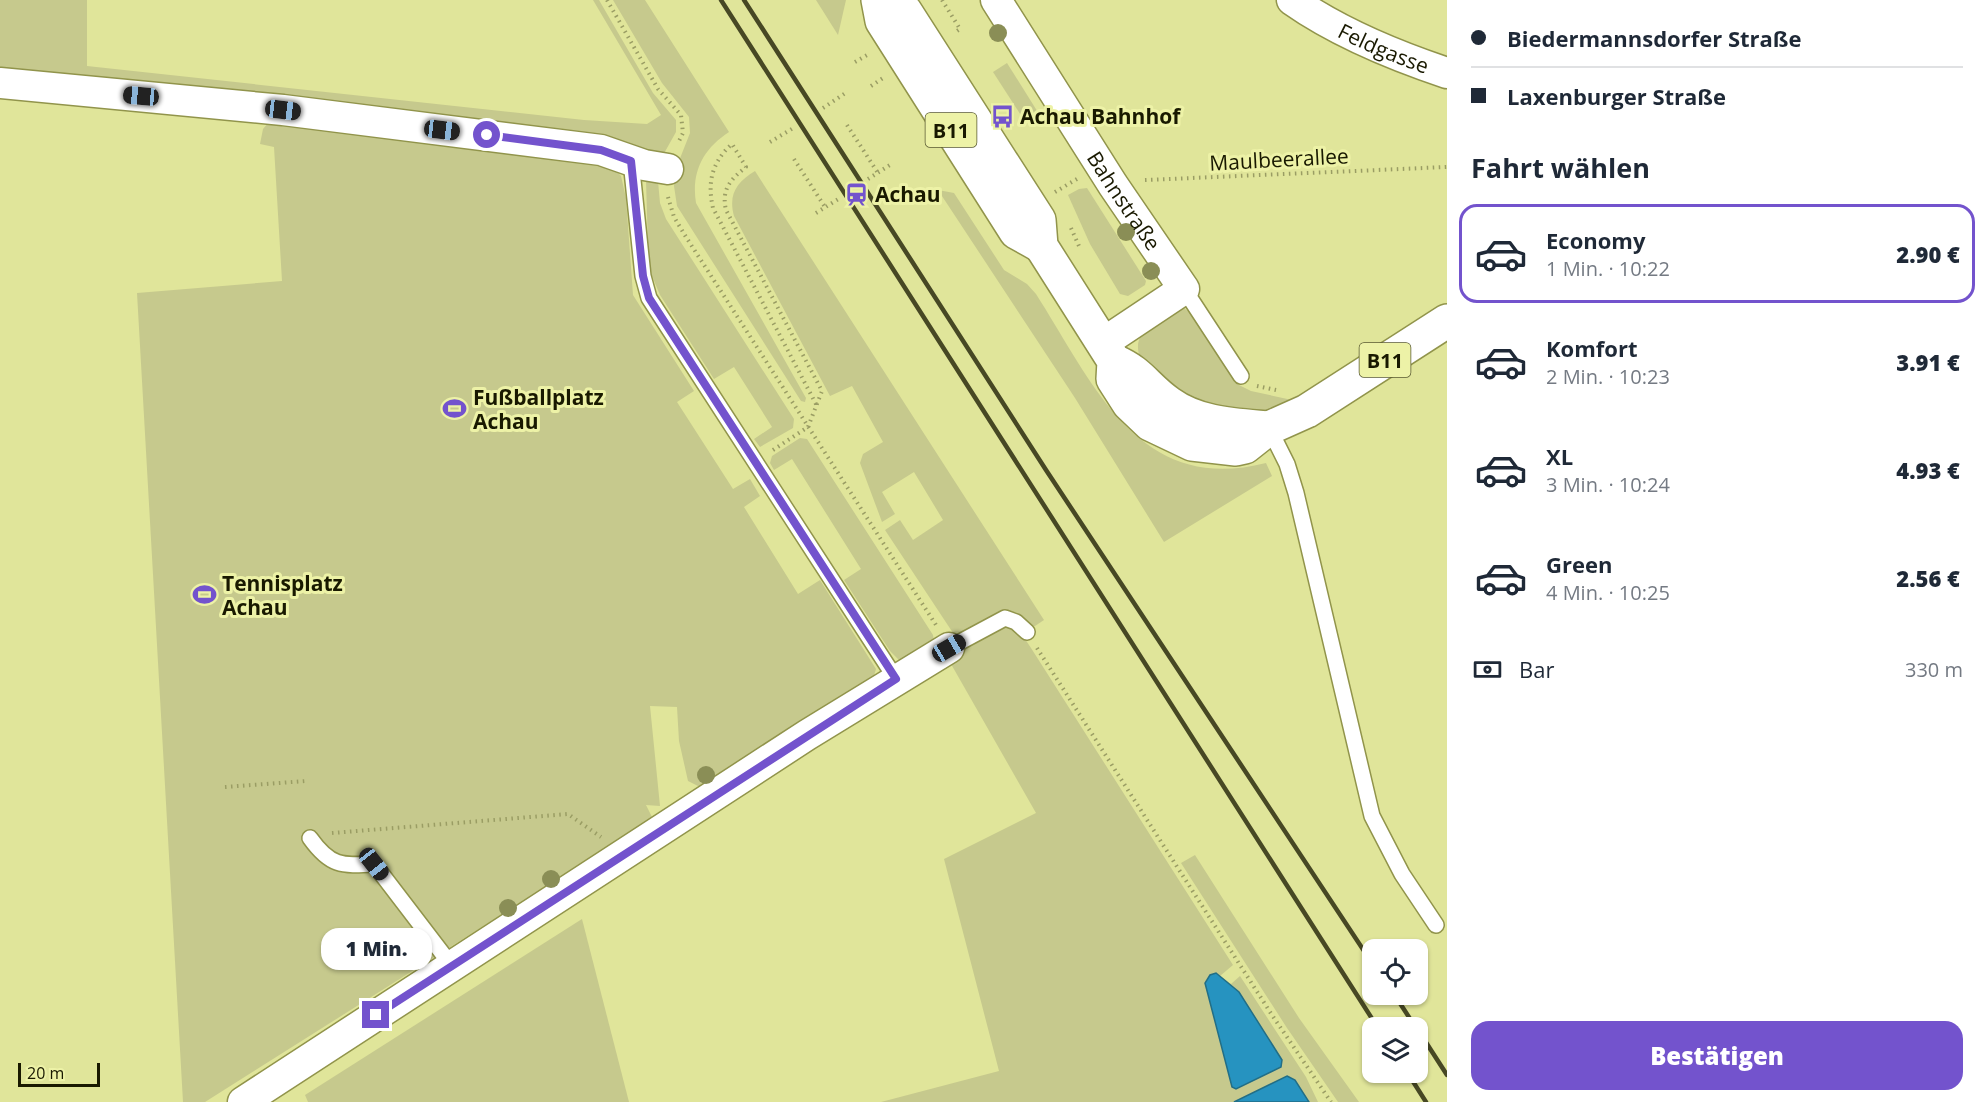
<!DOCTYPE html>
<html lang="de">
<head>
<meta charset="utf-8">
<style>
  body { margin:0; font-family:"Open Sans",sans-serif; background:#f6f6f7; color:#1f2937; height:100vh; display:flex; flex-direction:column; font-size:22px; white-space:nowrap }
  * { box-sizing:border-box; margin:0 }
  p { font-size:20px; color:#747a83 }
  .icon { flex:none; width:33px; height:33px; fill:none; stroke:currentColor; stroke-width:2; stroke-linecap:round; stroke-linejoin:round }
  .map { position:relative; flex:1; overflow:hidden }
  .sheet { display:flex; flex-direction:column; background:#fff; width:540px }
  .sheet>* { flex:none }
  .hud { display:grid; align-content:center; height:132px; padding:0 24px; background:#fff }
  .tools { position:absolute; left:1362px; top:939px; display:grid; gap:12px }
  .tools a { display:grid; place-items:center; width:66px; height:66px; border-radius:12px; background:#fff; box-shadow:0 2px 4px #0004; font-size:30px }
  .scale { position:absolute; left:18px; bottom:15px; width:82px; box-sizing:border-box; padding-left:6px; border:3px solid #191900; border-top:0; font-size:16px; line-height:21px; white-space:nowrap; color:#191900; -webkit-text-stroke:4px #edf2a7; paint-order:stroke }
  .end { position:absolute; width:27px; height:27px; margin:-14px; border:8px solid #7353cd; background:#fff; box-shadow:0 0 0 3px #fff }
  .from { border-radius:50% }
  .bubble { position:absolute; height:42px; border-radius:18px; background:#fff; box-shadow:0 2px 4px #0004; font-size:20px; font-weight:800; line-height:42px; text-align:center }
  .car { position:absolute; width:18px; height:36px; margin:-18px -9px; border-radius:8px; box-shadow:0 0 4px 2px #0007; background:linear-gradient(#222 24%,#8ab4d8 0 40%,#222 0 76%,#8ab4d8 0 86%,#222 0) }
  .hud b { display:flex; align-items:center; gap:21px; height:57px; font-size:22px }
  .hud b+b { border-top:2px solid #e0e1e3 }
  .hud i { width:15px; height:15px; background:#1f2937 }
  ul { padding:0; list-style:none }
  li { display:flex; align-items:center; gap:18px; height:99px; margin:0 12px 9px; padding:0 12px; border:3px solid transparent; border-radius:18px }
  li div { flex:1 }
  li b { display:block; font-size:22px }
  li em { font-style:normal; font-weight:800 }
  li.active { border-color:#7353cd }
  li>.icon { width:54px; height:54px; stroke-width:1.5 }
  h2 { padding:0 24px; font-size:27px; line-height:72px }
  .pay { display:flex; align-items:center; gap:15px; height:66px; padding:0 24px; font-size:22px }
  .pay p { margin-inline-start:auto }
  .action { display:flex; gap:12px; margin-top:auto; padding:12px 24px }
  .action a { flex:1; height:69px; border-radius:18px; background:#7353cd; color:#fff; font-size:24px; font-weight:800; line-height:69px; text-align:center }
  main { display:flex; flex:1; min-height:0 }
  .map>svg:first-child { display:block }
  .green { fill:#c6c98d }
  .water { fill:#2693c0; stroke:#226e86; stroke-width:1.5 }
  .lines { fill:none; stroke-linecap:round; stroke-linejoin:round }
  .lane-casing { stroke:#91944b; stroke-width:18 }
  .street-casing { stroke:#91944b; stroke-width:33 }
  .primary-casing { stroke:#91944b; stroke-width:36 }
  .path { stroke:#9a9d64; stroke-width:4; stroke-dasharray:1.5 4.5; stroke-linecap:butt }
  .lane { stroke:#fff; stroke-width:15 }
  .street { stroke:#fff; stroke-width:30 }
  .primary { stroke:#fff; stroke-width:33 }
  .rail { stroke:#474824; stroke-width:4.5 }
  .tree { fill:#8a8e56 }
  .route { stroke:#7353cd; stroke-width:8 }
  .labels { text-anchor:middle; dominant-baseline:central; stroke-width:6; stroke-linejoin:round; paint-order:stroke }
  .shield { fill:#edf2a7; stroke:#595a32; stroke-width:1.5 }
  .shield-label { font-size:20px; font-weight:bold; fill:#191900 }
  .street-label { font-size:21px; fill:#191900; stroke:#edf2a7 }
  .poi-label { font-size:21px; font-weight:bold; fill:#191900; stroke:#edf2a7; text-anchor:start }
</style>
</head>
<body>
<main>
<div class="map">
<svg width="1447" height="1102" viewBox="0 0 1447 1102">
  <rect width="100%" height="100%" fill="#e0e59a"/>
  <g class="green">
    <polygon points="0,0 87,0 87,66 584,120 647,124 661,115 593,0 599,0 653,93 676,120 676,132 662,157 610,137 314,103 0,72"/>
    <path d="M613,0H645L729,132C703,149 691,172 696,203L806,398L805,402L801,401L677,206L674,186L675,171L690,133L689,117L662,83Z"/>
    <polygon points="816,0 846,0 838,35"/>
    <polygon points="1007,63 1044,122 1042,125 1029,124 1024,120 993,72"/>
    <polygon points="268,123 594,161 614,168 621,176 626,198 633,295 694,391 677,402 733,489 750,479 760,496 744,507 798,594 820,580 876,669 873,679 704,789 688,781 679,741 677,707 650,706 660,806 646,805 653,819 205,1102 183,1102 137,293 282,281 274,147 260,144 263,129"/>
    <path d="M755,171L1044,620L1032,628L1018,613L1004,610L961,632L953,633L885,530L900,520L913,540L943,520L914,472L882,492L895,514L882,522L860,463L863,454L883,442L852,386L830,396L734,216C728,194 737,182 755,171Z"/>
    <polygon points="646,180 658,181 660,203 666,219 794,419 793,428 760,447 754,439 772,427 734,367 714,379 660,295 652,276 648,249"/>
    <polygon points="1087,188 1146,281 1145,285 1128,296 1120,294 1090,244 1068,195 1079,189"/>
    <path d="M938,190L954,193L1004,270L1027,284L1036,294C1093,383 1138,496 1266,463L1272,476L1164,542L1075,398Z"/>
    <path d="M1184,308L1189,312L1239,385L1251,391L1292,400L1268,411L1243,413L1184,398L1140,357C1130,331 1159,321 1177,309Z"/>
    <polygon points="800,438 807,439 933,635 934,641 900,661 890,651 844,580 861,569 792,459 774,470 770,463 772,456"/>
    <polygon points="1007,627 1023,636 1031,648 1233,965 1220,976 1231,984 1240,976 1306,1077 1318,1102 881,1102 999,1071 944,859 1036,813 951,664 954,654 1000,628"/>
    <polygon points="1195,855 1299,1018 1359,1102 1338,1102 1287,1028 1181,863"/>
    <polygon points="582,919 629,1102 308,1102 305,1095"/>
  </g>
  <g class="water">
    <polygon points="1216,973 1239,992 1282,1060 1281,1067 1236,1089 1232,1087 1205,983 1210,975"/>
    <polygon points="1287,1076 1295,1080 1309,1102 1234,1102"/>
  </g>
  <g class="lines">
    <defs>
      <g id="lane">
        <polyline points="631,161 643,276 649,298 896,679"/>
        <polyline points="1184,289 1241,376"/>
        <polyline points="1269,428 1287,464 1296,493 1372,816 1402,874 1436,925"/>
        <polyline points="949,648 1005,618 1016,622 1027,632"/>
        <path d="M310,838C330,866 341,866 374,864L452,966"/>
      </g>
      <g id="street">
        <path id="s1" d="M996,0L1113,185L1184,289L1103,343"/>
        <path id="s2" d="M1292,0C1339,33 1393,55 1447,73"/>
        <polyline points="0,83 283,110 601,150 644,165 668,169"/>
        <polyline points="243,1102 807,735 949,648"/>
      </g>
      <g id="primary">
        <polyline points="878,0 882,21 1016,232 1041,246"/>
        <polyline points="891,0 905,11 1039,220 1041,246 1114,361 1113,379 1129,404 1150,424 1192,444 1236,449 1245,447 1269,428 1307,411 1447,321"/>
        <path d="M1114,361C1141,372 1146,387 1169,403C1198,424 1235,425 1269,428"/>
      </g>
    </defs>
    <use href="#lane" class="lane-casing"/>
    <use href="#street" class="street-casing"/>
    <use href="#primary" class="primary-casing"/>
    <g class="path">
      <polyline points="607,0 658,89 681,115 683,133 678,143"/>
      <polyline points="942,0 960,29 954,33"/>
      <polyline points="855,62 869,54"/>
      <polyline points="871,86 883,78"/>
      <polyline points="823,108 847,92"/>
      <polyline points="847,125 878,173"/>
      <polyline points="770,142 795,127"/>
      <polyline points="794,159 825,207"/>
      <polyline points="868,179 893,163"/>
      <polyline points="1145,180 1447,167"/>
      <polyline points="1055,192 1077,179"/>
      <polyline points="668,197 674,217 686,237 936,625"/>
      <polyline points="816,213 840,198"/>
      <polyline points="1071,228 1079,246"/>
      <polyline points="1257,386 1276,390"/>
      <path d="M773,450L808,427L822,391L726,210C721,189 731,179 746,167L732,144C712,162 707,182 713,208L817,406"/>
      <polyline points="1037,648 1272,1015 1331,1102"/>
      <polyline points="225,787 306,781"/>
      <polyline points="332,833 568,814 601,837"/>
    </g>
    <use href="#lane" class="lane"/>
    <use href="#street" class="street"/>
    <use href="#primary" class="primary"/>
    <g class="rail">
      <polyline points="721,0 1378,1028"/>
      <polyline points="744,0 1046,470 1372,963"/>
      <polyline points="1394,994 1416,1028"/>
      <polyline points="1418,1030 1447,1075"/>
      <polyline points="1407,1072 1426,1102"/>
    </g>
  </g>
  <g class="tree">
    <circle cx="998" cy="33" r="9"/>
    <circle cx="1126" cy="232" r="9"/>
    <circle cx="1151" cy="271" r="9"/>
    <circle cx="706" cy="775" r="9"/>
    <circle cx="551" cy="879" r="9"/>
    <circle cx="508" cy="908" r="9"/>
  </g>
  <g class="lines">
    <polyline class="route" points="376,1015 896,679 649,298 643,276 631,161 601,150 487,135"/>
  </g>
  <defs>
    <symbol id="bus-bare" viewBox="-9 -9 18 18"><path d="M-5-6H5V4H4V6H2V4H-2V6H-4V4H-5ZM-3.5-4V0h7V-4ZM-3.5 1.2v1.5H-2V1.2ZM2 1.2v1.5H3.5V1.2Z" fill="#7353cd" stroke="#edf2a7" stroke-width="2.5" paint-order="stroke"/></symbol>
    <symbol id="station-bare" viewBox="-9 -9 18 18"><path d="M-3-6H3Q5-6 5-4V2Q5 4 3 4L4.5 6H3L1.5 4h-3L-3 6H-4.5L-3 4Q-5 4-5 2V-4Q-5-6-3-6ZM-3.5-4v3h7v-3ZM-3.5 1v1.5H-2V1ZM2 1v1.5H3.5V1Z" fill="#7353cd" stroke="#edf2a7" stroke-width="2.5" paint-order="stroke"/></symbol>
    <symbol id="stadium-bare" viewBox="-9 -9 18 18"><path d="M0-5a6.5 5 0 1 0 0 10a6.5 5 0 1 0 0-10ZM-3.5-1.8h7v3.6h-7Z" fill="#7353cd" stroke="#edf2a7" stroke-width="2.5" paint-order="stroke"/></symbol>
  </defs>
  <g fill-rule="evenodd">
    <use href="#bus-bare" x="986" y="100" width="33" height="33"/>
    <use href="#station-bare" x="840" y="178" width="33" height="33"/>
    <use href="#stadium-bare" x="438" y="392" width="33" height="33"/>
    <use href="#stadium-bare" x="188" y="578" width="33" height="33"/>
  </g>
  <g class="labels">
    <g class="shield">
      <rect x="925.5" y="113" width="51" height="34" rx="4.5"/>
      <rect x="1359.5" y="343" width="51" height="34" rx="4.5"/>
    </g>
    <g class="shield-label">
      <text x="951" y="130">B11</text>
      <text x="1385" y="360">B11</text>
    </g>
    <g class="street-label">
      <text stroke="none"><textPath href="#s2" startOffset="104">Feldgasse</textPath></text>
      <text transform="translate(1279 159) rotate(-3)">Maulbeerallee</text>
      <text stroke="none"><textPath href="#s1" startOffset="238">Bahnstraße</textPath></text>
    </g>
    <g class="poi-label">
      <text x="1020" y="116">Achau Bahnhof</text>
      <text x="875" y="194">Achau</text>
      <text x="473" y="397">Fußballplatz<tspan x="473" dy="24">Achau</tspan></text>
      <text x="222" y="583">Tennisplatz<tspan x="222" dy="24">Achau</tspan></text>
    </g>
  </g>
</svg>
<div class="tools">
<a><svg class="icon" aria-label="locate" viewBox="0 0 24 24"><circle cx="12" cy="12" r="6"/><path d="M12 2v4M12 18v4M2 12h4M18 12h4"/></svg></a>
<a><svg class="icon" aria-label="layers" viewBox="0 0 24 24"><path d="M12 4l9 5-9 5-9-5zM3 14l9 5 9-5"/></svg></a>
</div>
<div class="scale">20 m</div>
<i class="end from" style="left:487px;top:135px"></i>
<i class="end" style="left:376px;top:1015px"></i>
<div class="bubble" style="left:321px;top:928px;width:111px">1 Min.</div>
<i class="car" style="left:141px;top:96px;rotate:275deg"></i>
<i class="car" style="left:283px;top:110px;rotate:97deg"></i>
<i class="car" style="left:442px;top:130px;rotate:97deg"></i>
<i class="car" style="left:949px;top:648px;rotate:60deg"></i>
<i class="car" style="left:374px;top:864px;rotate:142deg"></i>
</div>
<section class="sheet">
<div class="hud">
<b><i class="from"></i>Biedermannsdorfer Straße</b>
<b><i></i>Laxenburger Straße</b>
</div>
<h2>Fahrt wählen</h2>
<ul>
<li class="active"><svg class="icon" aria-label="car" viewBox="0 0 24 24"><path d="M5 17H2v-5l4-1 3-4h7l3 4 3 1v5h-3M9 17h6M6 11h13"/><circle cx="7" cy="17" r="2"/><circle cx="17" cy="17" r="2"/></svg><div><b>Economy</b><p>1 Min. · 10:22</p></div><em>2.90 €</em></li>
<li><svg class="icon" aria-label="car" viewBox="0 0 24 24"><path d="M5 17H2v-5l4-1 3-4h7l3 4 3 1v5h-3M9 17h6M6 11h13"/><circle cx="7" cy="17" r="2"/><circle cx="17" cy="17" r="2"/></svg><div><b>Komfort</b><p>2 Min. · 10:23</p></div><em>3.91 €</em></li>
<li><svg class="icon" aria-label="car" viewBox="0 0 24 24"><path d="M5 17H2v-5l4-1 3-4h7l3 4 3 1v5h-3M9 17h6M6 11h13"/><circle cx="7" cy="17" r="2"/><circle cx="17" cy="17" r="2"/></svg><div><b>XL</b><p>3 Min. · 10:24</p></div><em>4.93 €</em></li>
<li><svg class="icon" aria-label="car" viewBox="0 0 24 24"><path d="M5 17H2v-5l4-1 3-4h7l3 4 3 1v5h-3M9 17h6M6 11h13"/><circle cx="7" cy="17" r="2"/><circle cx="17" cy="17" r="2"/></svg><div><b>Green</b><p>4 Min. · 10:25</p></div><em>2.56 €</em></li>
</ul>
<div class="pay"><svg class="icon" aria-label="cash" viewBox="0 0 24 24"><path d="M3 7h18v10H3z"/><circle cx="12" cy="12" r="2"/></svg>Bar<p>330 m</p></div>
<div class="action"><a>Bestätigen</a></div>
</section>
</main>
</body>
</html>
